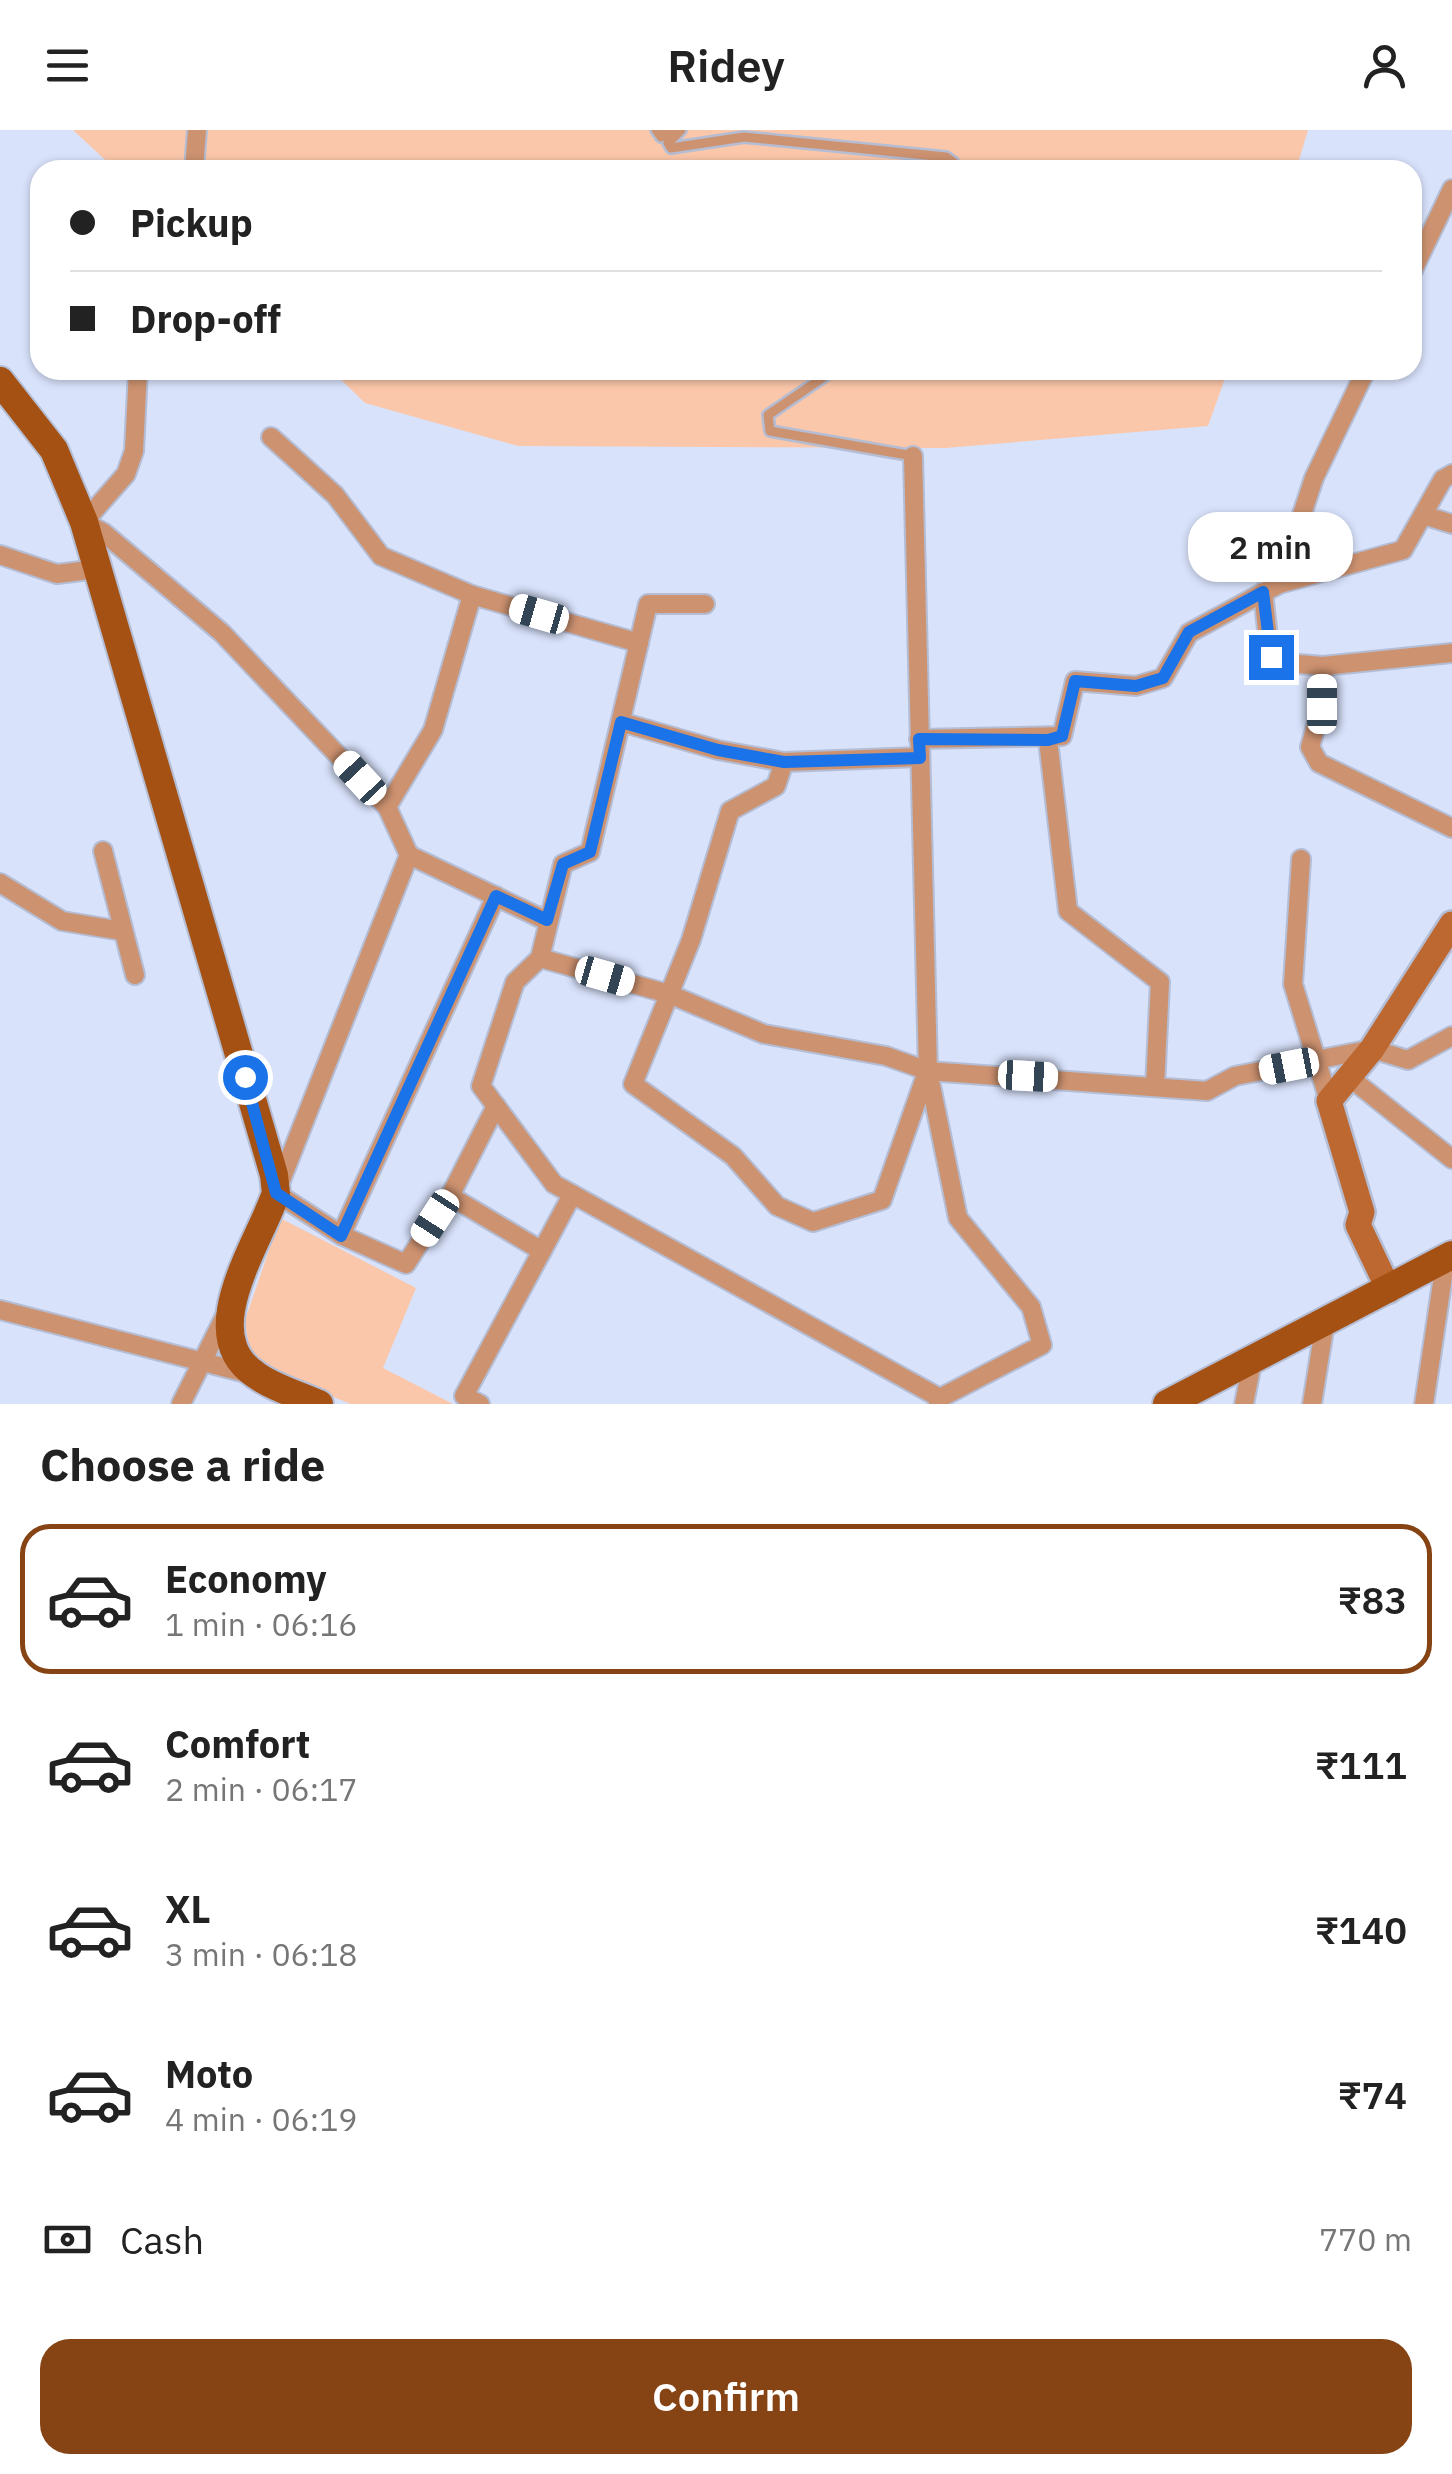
<!DOCTYPE html>
<html lang="en">
<head>
<meta charset="utf-8">
<style>
  body { margin:0; font-family:"IBM Plex Sans",sans-serif; background:#f6f6f6; color:#222; height:100vh; display:flex; flex-direction:column; font-size:38px; white-space:nowrap }
  * { box-sizing:border-box; margin:0 }
  p { font-size:32px; color:#767676 }
  .icon { flex:none; width:55px; height:55px; fill:none; stroke:currentColor; stroke-width:2; stroke-linecap:round; stroke-linejoin:round }
  .map { position:relative; height:1274px; overflow:hidden }
  .drawer { display:flex; flex-direction:column; background:#fff; flex:1 }
  .drawer>* { flex:none }
  .banner { position:absolute; left:30px; top:30px; width:1392px; height:220px; border-radius:30px; box-shadow:0 2px 8px #0004; display:grid; align-content:center; height:220px; padding:0 40px; background:#fff }
  .end { position:absolute; width:45px; height:45px; margin:-22px; border:12px solid #1a73e8; background:#fff; box-shadow:0 0 0 5px #fff }
  .from { border-radius:50% }
  .bubble { position:absolute; height:70px; border-radius:30px; background:#fff; box-shadow:0 2px 8px #0004; font-size:32px; font-weight:600; line-height:70px; text-align:center }
  .car { position:absolute; width:30px; height:60px; margin:-30px -15px; border-radius:12px; box-shadow:0 0 8px 2px #0007; background:linear-gradient(#fff 24%,#345 0 40%,#fff 0 76%,#345 0 86%,#fff 0) }
  .banner b { display:flex; align-items:center; gap:35px; height:95px; font-size:38px }
  .banner b+b { border-top:2px solid #e0e0e0 }
  .banner i { width:25px; height:25px; background:#222 }
  ul { padding:0; list-style:none }
  li { display:flex; align-items:center; gap:30px; height:150px; margin:0 20px 15px; padding:0 20px; border:5px solid transparent; border-radius:30px }
  li div { flex:1 }
  li b { display:block; font-size:38px }
  li em { font-style:normal; font-weight:600 }
  li.selected { border-color:#864314 }
  li>.icon { width:90px; height:90px; stroke-width:1.5 }
  h2 { padding:0 40px; font-size:45px; line-height:120px }
  .pay { display:flex; align-items:center; gap:25px; height:110px; padding:0 40px; font-size:38px }
  .pay p { margin-inline-start:auto }
  .cta { display:flex; gap:20px; margin-top:auto; padding:20px 40px }
  .cta a { flex:1; height:115px; border-radius:30px; background:#864314; color:#fff; font-size:40px; font-weight:600; line-height:115px; text-align:center }
  header { display:flex; justify-content:space-between; align-items:center; height:130px; padding:0 40px; background:#fff; font-size:45px; font-weight:600 }
  .map>svg:first-child { display:block }
  .green { fill:#fbc7aa }
  .lines { fill:none; stroke-linecap:round; stroke-linejoin:round }
  .lane-casing { stroke:#b4bdd3; stroke-width:14 }
  .street-casing { stroke:#b4bdd3; stroke-width:22 }
  .secondary-casing { stroke:#b4bdd3; stroke-width:30 }
  .primary-casing { stroke:#b4bdd3; stroke-width:32 }
  .lane { stroke:#cd9270; stroke-width:9 }
  .street { stroke:#cd9270; stroke-width:18 }
  .secondary { stroke:#bd6830; stroke-width:25 }
  .primary { stroke:#a45113; stroke-width:28 }
  .route { stroke:#1a73e8; stroke-width:12 }
</style>
</head>
<body>
<header><svg class="icon" aria-label="menu" viewBox="0 0 24 24"><path d="M4 6h16M4 12h16M4 18h16"/></svg>Ridey<svg class="icon" aria-label="person" viewBox="0 0 24 24"><circle cx="12" cy="8" r="4"/><path d="M4 21q1-7 8-7t8 7"/></svg></header>
<div class="map">
<svg width="1452" height="1274" viewBox="0 0 1452 1274">
  <rect width="100%" height="100%" fill="#d8e2fb"/>
  <g class="green">
    <polygon points="73,0 1308,0 1296,40 116,40"/>
    <polygon points="331,240 1228,240 1208,296 945,318 518,316 365,273"/>
    <polygon points="280,1088 416,1158 383,1238 453,1274 351,1274 261,1238 248,1212 245,1190"/>
  </g>
  <g class="lines">
    <defs>
      <g id="lane">
        <polyline points="656,0 661,7 671,0"/>
        <polyline points="681,0 668,13 671,18 744,7 946,27 953,32 951,40"/>
        <polyline points="834,240 768,285 770,301 913,326"/>
      </g>
      <g id="street">
        <polyline points="194,40 197,0"/>
        <polyline points="1412,142 1452,59"/>
        <polyline points="138,240 134,321 126,344 84,392 104,403 222,503 387,677 409,725 547,791"/>
        <polyline points="271,307 335,365 381,426 472,465 639,513"/>
        <polyline points="913,326 928,941 958,1088 1031,1177 1042,1215 940,1268 938,1274"/>
        <polyline points="1423,385 1452,394"/>
        <polyline points="0,425 57,444 97,439"/>
        <polyline points="1279,454 1314,348 1366,240"/>
        <polyline points="1263,462 1269,518 1275,532 1323,536 1452,523"/>
        <polyline points="705,474 648,474 590,722 563,734 540,828 515,852 481,956 554,1054 940,1268"/>
        <polyline points="1323,536 1322,575 1310,617 1319,633 1452,698"/>
        <polyline points="621,592 718,620 784,632"/>
        <polyline points="919,609 1062,606 1075,551 1136,556 1163,548 1189,503 1279,454 1403,420 1443,349 1452,344"/>
        <polyline points="1048,610 1068,781 1160,852 1155,957"/>
        <polyline points="920,627 784,632 776,656 730,681 691,810 633,954 733,1026 777,1076 813,1092 882,1070 927,942"/>
        <polyline points="387,677 433,600 472,465"/>
        <polyline points="103,721 135,845"/>
        <polyline points="409,725 276,1063 341,1105 406,1134 450,1066 496,976"/>
        <polyline points="1301,729 1293,854 1329,971"/>
        <polyline points="0,753 62,791 122,801"/>
        <polyline points="540,828 669,864 764,904 886,926 928,941 1207,961 1235,946 1372,919 1408,930 1452,906"/>
        <polyline points="1349,947 1452,1029"/>
        <polyline points="450,1066 542,1121"/>
        <polyline points="341,1105 496,766"/>
        <polyline points="0,1180 254,1245"/>
        <polyline points="181,1274 227,1182"/>
        <polyline points="480,1274 464,1266 572,1065"/>
        <polyline points="1244,1274 1253,1228"/>
        <polyline points="1312,1274 1325,1193"/>
        <polyline points="1424,1274 1445,1133"/>
      </g>
      <polyline id="secondary" points="1389,1160 1358,1095 1362,1082 1329,971 1372,919 1452,794"/>
      <g id="primary">
        <path d="M0,251L54,320L84,392L274,1045L276,1063C259,1114 194,1204 256,1245C274,1258 299,1265 319,1274"/>
        <polyline points="1167,1274 1452,1125"/>
      </g>
    </defs>
    <use href="#lane" class="lane-casing"/>
    <use href="#street" class="street-casing"/>
    <use href="#secondary" class="secondary-casing"/>
    <use href="#primary" class="primary-casing"/>
    <use href="#lane" class="lane"/>
    <use href="#street" class="street"/>
    <use href="#secondary" class="secondary"/>
    <use href="#primary" class="primary"/>
  </g>
  <g class="lines">
    <polyline class="route" points="245,947 276,1063 341,1106 496,766 547,790 563,734 590,722 621,592 718,620 784,632 920,628 919,609 1048,610 1062,606 1075,551 1136,556 1163,548 1189,502 1263,462 1271,527"/>
  </g>
</svg>
<i class="end from" style="left:245px;top:947px"></i>
<i class="end" style="left:1271px;top:527px"></i>
<div class="bubble" style="left:1188px;top:382px;width:165px">2 min</div>
<i class="car" style="left:539px;top:484px;rotate:286deg"></i>
<i class="car" style="left:1322px;top:574px;rotate:0deg"></i>
<i class="car" style="left:360px;top:648px;rotate:317deg"></i>
<i class="car" style="left:605px;top:846px;rotate:106deg"></i>
<i class="car" style="left:1289px;top:936px;rotate:259deg"></i>
<i class="car" style="left:1028px;top:946px;rotate:93deg"></i>
<i class="car" style="left:435px;top:1088px;rotate:213deg"></i>
<div class="banner">
<b><i class="from"></i>Pickup</b>
<b><i></i>Drop-off</b>
</div>
</div>
<section class="drawer">
<h2>Choose a ride</h2>
<ul>
<li class="selected"><svg class="icon" aria-label="car" viewBox="0 0 24 24"><path d="M5 17H2v-5l4-1 3-4h7l3 4 3 1v5h-3M9 17h6M6 11h13"/><circle cx="7" cy="17" r="2"/><circle cx="17" cy="17" r="2"/></svg><div><b>Economy</b><p>1 min · 06:16</p></div><em>₹83</em></li>
<li><svg class="icon" aria-label="car" viewBox="0 0 24 24"><path d="M5 17H2v-5l4-1 3-4h7l3 4 3 1v5h-3M9 17h6M6 11h13"/><circle cx="7" cy="17" r="2"/><circle cx="17" cy="17" r="2"/></svg><div><b>Comfort</b><p>2 min · 06:17</p></div><em>₹111</em></li>
<li><svg class="icon" aria-label="car" viewBox="0 0 24 24"><path d="M5 17H2v-5l4-1 3-4h7l3 4 3 1v5h-3M9 17h6M6 11h13"/><circle cx="7" cy="17" r="2"/><circle cx="17" cy="17" r="2"/></svg><div><b>XL</b><p>3 min · 06:18</p></div><em>₹140</em></li>
<li><svg class="icon" aria-label="car" viewBox="0 0 24 24"><path d="M5 17H2v-5l4-1 3-4h7l3 4 3 1v5h-3M9 17h6M6 11h13"/><circle cx="7" cy="17" r="2"/><circle cx="17" cy="17" r="2"/></svg><div><b>Moto</b><p>4 min · 06:19</p></div><em>₹74</em></li>
</ul>
<div class="pay"><svg class="icon" aria-label="cash" viewBox="0 0 24 24"><path d="M3 7h18v10H3z"/><circle cx="12" cy="12" r="2"/></svg>Cash<p>770 m</p></div>
<div class="cta"><a>Confirm</a></div>
</section>
</body>
</html>
